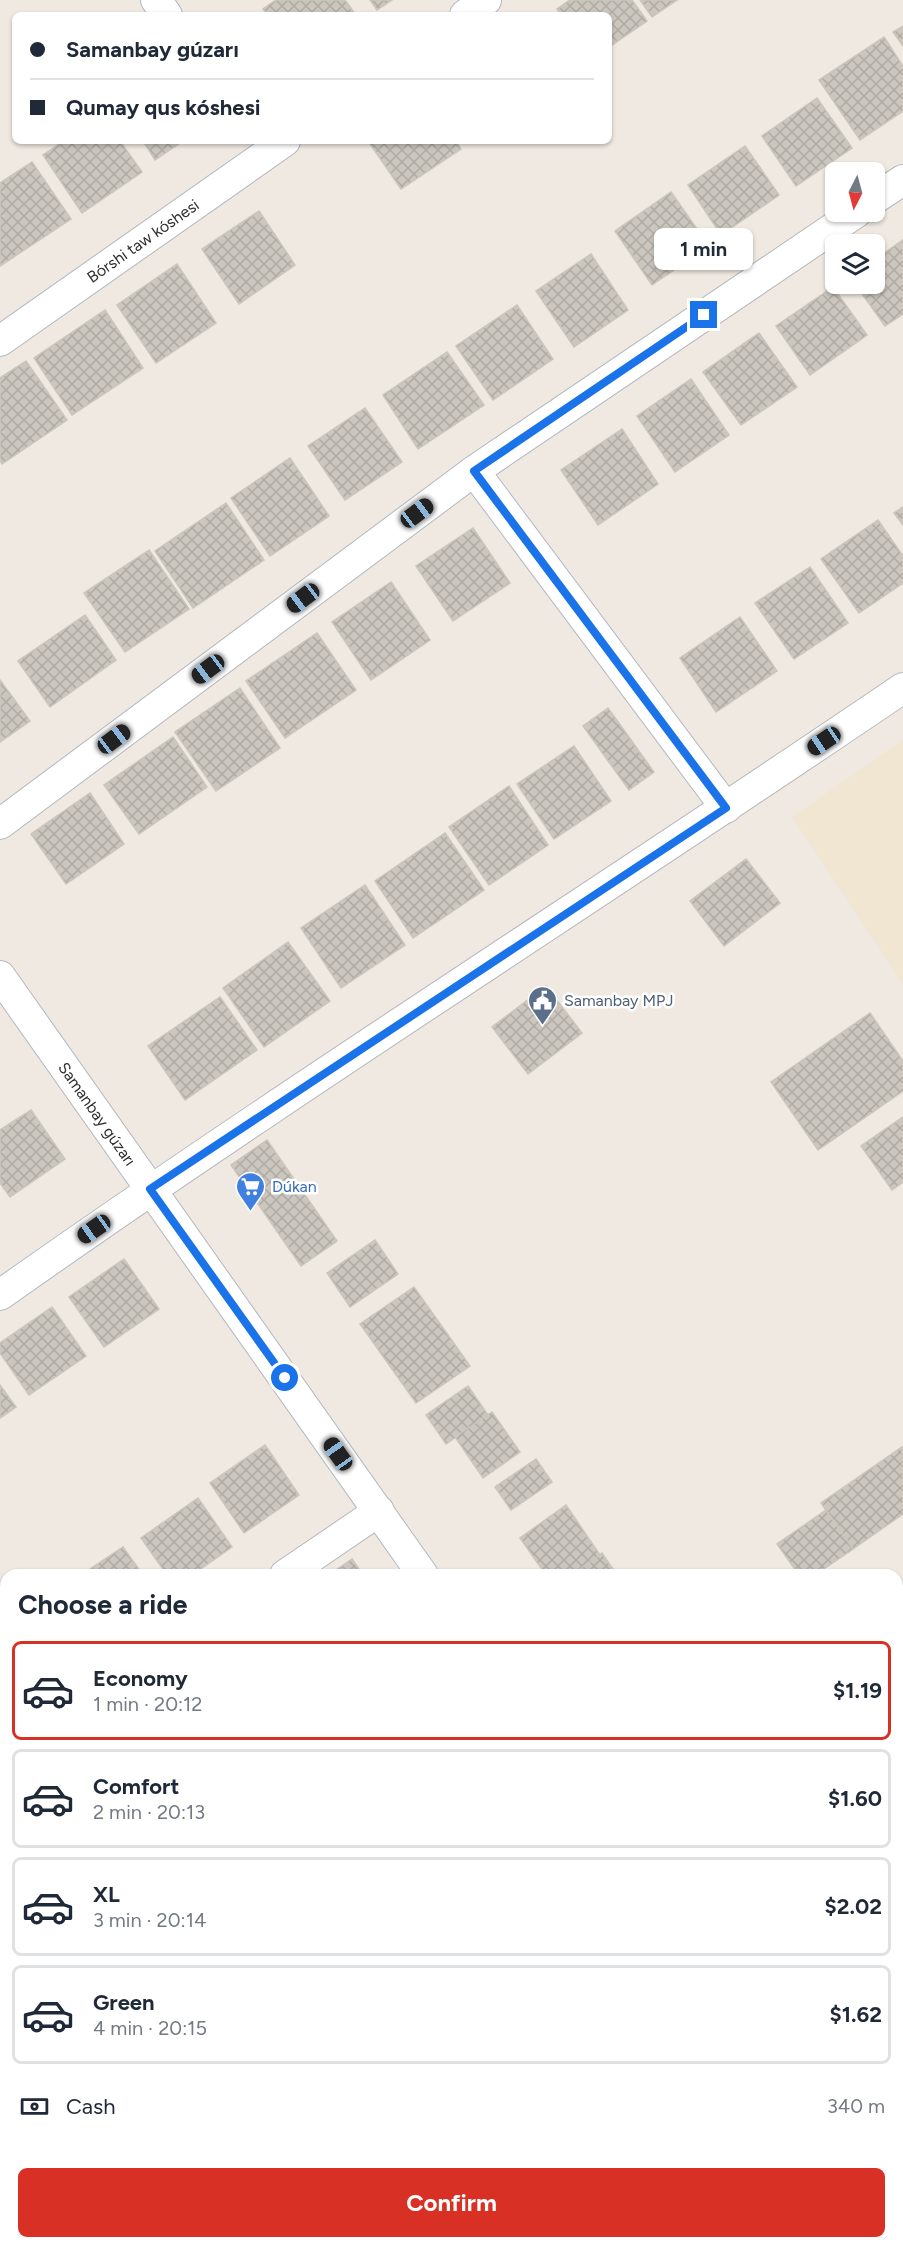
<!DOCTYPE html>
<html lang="en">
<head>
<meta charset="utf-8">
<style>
  body { margin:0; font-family:Figtree,sans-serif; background:#f6f6f7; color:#1f2937; height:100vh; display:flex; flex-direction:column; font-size:22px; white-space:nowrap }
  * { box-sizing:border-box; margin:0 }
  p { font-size:20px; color:#747a83 }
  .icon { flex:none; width:33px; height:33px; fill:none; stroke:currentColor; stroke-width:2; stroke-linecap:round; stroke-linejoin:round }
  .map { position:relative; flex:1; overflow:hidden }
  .details { position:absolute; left:0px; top:1569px; width:903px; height:680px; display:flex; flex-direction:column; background:#fff; border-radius:18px 18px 0 0; box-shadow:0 2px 4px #0004 }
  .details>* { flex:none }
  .top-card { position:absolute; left:12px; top:12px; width:600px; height:132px; border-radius:9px; box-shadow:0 2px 4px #0004; display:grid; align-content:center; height:132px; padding:0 18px; background:#fff }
  .needle { width:39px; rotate:186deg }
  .controls { position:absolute; left:825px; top:162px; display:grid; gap:12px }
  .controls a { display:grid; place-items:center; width:60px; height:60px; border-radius:9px; background:#fff; box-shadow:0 2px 4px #0004; font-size:30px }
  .end { position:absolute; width:27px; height:27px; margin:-14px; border:8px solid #1a73e8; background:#fff; box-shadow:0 0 0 3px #fff }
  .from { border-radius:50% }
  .bubble { position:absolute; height:42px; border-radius:9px; background:#fff; box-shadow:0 2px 4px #0004; font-size:20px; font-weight:700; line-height:42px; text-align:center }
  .car { position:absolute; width:18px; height:36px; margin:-18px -9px; border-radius:8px; box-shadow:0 0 4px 2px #0007; background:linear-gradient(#222 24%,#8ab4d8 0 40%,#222 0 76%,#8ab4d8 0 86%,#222 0) }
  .top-card b { display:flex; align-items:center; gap:21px; height:57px; font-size:22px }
  .top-card b+b { border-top:2px solid #e0e1e3 }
  .top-card i { width:15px; height:15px; background:#1f2937 }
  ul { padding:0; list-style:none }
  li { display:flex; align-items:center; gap:18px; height:99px; margin:0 12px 9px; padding:0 6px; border:3px solid #e0e1e3; border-radius:9px }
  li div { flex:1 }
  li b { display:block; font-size:22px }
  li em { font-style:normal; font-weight:700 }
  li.selected { border-color:#d93025 }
  li>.icon { width:54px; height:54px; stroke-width:1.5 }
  h2 { padding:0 18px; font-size:27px; line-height:72px }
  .pay { display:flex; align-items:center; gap:15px; height:66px; padding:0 18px; font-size:22px }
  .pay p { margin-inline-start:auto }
  .primary-button { display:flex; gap:12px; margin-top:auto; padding:12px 18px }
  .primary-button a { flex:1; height:69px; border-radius:9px; background:#d93025; color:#fff; font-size:24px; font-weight:700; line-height:69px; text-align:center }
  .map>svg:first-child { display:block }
  .education { fill:#f0e6d1 }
  .building { fill:url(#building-cross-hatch); stroke:#cbc5ba; stroke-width:1.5 }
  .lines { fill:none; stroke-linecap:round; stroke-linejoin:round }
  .minor-casing { stroke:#b4b7c1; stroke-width:32 }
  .minor { stroke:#fff; stroke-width:30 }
  .route { stroke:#1a73e8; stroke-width:8 }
  .labels { text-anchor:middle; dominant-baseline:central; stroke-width:5; stroke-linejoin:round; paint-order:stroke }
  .street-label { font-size:16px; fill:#2e2e2e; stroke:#fff }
  .service-label { font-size:16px; fill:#4e5e75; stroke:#fff; text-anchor:start }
  .shop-label { font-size:16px; fill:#366cbe; stroke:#fff; text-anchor:start }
</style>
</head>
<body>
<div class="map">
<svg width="903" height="2248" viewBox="0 0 903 2248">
  <defs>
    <pattern id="building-cross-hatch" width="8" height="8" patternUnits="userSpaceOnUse" patternTransform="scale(1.5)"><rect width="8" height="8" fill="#cbc7bf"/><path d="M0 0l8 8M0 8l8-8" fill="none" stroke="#afaba4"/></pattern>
  </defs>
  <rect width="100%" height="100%" fill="#efe9e1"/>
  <polygon class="education" points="903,740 903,984 792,817"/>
  <g class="building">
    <polygon points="276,0 345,0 356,15 268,15 263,9"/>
    <polygon points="370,0 392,0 377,10"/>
    <polygon points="570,0 632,0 647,21 609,47 609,15 561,15 557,9"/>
    <polygon points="640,0 677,0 652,17"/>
    <polygon points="903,26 903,46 893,32"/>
    <polygon points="884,37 903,66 903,111 860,140 819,80"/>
    <polygon points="817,98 852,148 796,186 762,136"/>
    <polygon points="64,141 120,141 142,172 82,213 43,155"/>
    <polygon points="143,141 183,141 155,160"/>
    <polygon points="368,141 456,141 461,149 401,189"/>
    <polygon points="745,146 779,195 721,235 688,185"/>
    <polygon points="32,162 71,219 0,266 0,183"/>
    <polygon points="671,192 709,246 652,285 615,231"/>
    <polygon points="259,211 295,265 239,304 202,249"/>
    <polygon points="903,240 903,314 885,326 855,284 874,284 874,260"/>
    <polygon points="591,254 628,310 574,347 536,291"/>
    <polygon points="177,264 216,323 156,363 117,305"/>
    <polygon points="833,287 867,335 810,375 776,326"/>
    <polygon points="517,305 553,359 493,400 456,346"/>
    <polygon points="105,310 143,368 72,415 34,358"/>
    <polygon points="759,333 797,387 741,425 703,372"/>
    <polygon points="447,352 484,405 418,449 383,395"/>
    <polygon points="26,361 67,420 2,464 0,460 0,378"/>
    <polygon points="691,379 729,435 675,472 637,416"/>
    <polygon points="365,408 402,462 345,500 308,446"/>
    <polygon points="622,429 658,484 598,525 561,470"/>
    <polygon points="290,458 329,516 270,556 231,498"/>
    <polygon points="226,503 264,560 193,608 155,551"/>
    <polygon points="903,507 903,525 894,513"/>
    <polygon points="878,520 903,556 903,583 859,613 821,559"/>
    <polygon points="473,528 510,583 453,621 416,566"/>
    <polygon points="149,550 189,609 125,652 84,593"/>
    <polygon points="810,567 848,623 794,659 755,603"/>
    <polygon points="391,582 430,640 371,680 332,622"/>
    <polygon points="85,615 116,660 50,707 18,661"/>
    <polygon points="740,617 777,671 716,712 680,658"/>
    <polygon points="317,633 356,690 285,738 246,681"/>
    <polygon points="0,680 30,721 0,742"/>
    <polygon points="240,688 280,748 216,791 175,732"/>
    <polygon points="608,708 654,772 629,790 583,726"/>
    <polygon points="173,737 207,787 139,834 104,785"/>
    <polygon points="574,746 611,801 554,839 517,784"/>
    <polygon points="509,786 548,845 489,885 449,827"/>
    <polygon points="90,793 124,844 66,884 31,834"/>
    <polygon points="445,833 484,890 413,938 375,881"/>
    <polygon points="746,859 780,903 724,946 690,901"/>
    <polygon points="365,885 405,945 341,988 301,928"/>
    <polygon points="288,942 330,1001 264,1047 223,988"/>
    <polygon points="546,986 582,1033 528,1074 492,1027"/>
    <polygon points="220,997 257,1050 185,1100 148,1046"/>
    <polygon points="870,1013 903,1061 903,1091 818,1150 771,1082"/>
    <polygon points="31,1110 65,1159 10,1197 0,1183 0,1130"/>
    <polygon points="903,1117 903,1182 892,1190 861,1146"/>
    <polygon points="267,1140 337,1241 301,1266 231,1165"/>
    <polygon points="375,1240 398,1274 350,1307 327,1273"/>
    <polygon points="124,1259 159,1309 104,1347 69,1297"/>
    <polygon points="414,1287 470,1366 416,1403 360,1324"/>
    <polygon points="52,1307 86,1356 29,1395 0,1353 0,1343"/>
    <polygon points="0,1385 16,1407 0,1418"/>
    <polygon points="468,1386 488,1415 446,1444 426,1415"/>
    <polygon points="492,1412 520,1452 483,1478 455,1437"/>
    <polygon points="265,1445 299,1495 244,1533 210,1483"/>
    <polygon points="902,1447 903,1514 853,1549 821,1503"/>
    <polygon points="536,1459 552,1482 511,1510 495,1487"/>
    <polygon points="198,1498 232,1547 192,1575 167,1575 141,1538"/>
    <polygon points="566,1505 600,1555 571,1575 546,1575 520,1538"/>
    <polygon points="826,1510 853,1549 815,1575 799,1575 777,1544"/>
    <polygon points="123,1547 143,1575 81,1575"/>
    <polygon points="602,1553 617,1575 571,1575 600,1555"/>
    <polygon points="352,1559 363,1575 329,1575"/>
    <polygon points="6,1623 6,1644 0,1635 0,1627"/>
    <polygon points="0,1662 6,1671 6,1704 0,1708"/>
    <polygon points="6,1791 6,1873 0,1877 0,1795"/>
    <polygon points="897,1793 903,1801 897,1808"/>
    <polygon points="903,1994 903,2081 897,2086 897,1998"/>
    <polygon points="6,2138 6,2162 0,2153 0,2142"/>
    <polygon points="0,2156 6,2164 6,2223 0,2227"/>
    <polygon points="139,2242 171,2242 175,2248 131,2248"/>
    <polygon points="186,2242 261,2242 252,2248 190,2248"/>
    <polygon points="557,2242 585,2242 589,2248 549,2248"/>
    <polygon points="607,2242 668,2242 660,2248 611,2248"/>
  </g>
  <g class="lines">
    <defs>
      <g id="minor">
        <polyline points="156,0 167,15"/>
        <polyline points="465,15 486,0"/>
        <polyline points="874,199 903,180"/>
        <polyline points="0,341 285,141"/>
        <polyline points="474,471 726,808"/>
        <polyline points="0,824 474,471 857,212"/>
        <polyline points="0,976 423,1575"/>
        <path d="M0,1295C296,1086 603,892 903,688"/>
        <polyline points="285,1575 379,1511"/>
        <polyline points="897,1683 903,1678"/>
        <polyline points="0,1769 6,1765"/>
        <polyline points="897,2148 903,2144"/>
        <polyline points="884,2242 888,2248"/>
        <polyline points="78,2248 86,2242"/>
        <polyline points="754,2248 762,2242"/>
      </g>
    </defs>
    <use href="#minor" class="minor-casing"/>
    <use href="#minor" class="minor"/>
  </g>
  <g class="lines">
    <polyline class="route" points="285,1378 150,1189 726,808 474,471 704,315"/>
  </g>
  <defs>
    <symbol id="civic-pin" viewBox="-11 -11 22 30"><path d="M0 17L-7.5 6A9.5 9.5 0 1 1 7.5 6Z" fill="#5c6f8a" stroke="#fff"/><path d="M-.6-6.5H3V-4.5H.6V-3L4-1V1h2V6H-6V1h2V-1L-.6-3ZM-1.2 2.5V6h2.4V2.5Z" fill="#fff"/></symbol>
    <symbol id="supermarket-pin" viewBox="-11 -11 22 30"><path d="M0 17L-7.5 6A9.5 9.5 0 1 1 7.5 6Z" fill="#3f7fe0" stroke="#fff"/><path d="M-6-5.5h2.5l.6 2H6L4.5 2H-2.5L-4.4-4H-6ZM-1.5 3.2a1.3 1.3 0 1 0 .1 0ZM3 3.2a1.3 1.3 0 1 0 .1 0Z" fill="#fff"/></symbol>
  </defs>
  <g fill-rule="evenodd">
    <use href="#civic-pin" x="526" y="984" width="33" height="45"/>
    <use href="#supermarket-pin" x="234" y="1170" width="33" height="45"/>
  </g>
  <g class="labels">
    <g class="street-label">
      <text transform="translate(143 241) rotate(-35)">Bórshi taw kóshesi</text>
      <text transform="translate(97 1114) rotate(55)">Samanbay gúzarı</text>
    </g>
    <g class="service-label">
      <text x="564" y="1000">Samanbay MPJ</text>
    </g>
    <g class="shop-label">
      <text x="272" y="1186">Dúkan</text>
    </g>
  </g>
</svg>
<div class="controls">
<a><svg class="needle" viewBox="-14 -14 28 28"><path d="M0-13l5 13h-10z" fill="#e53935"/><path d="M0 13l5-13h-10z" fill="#747a83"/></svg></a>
<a><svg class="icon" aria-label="layers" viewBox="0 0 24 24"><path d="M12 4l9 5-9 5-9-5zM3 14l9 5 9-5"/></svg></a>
</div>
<i class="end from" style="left:285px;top:1378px"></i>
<i class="end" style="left:704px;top:315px"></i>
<div class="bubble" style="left:654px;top:228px;width:99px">1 min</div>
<i class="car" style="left:417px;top:513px;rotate:53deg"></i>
<i class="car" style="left:303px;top:598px;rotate:233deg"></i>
<i class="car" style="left:208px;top:669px;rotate:233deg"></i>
<i class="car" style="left:114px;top:739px;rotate:53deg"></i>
<i class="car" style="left:824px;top:741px;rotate:236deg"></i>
<i class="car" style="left:94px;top:1229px;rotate:235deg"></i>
<i class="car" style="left:338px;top:1454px;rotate:325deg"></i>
<div class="top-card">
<b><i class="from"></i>Samanbay gúzarı</b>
<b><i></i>Qumay qus kóshesi</b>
</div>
<section class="details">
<h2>Choose a ride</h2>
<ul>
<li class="selected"><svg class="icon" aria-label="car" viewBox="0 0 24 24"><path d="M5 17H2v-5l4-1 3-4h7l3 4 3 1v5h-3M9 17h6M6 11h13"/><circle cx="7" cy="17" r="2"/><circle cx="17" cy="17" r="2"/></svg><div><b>Economy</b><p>1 min · 20:12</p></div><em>$1.19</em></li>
<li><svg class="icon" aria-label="car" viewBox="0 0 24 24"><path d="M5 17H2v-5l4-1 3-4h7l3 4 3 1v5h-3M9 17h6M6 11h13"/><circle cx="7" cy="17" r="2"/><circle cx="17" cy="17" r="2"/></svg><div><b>Comfort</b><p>2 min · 20:13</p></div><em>$1.60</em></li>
<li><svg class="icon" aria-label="car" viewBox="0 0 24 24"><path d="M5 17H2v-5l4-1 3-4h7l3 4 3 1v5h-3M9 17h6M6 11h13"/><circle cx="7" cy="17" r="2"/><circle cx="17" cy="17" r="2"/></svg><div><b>XL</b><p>3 min · 20:14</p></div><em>$2.02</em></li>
<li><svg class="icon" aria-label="car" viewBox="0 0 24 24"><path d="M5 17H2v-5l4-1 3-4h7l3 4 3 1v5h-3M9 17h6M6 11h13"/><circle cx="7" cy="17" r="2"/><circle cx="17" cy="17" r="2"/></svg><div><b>Green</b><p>4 min · 20:15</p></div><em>$1.62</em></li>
</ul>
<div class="pay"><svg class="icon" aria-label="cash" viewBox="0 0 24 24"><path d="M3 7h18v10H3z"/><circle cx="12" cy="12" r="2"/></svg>Cash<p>340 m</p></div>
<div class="primary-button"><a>Confirm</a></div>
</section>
</div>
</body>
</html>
